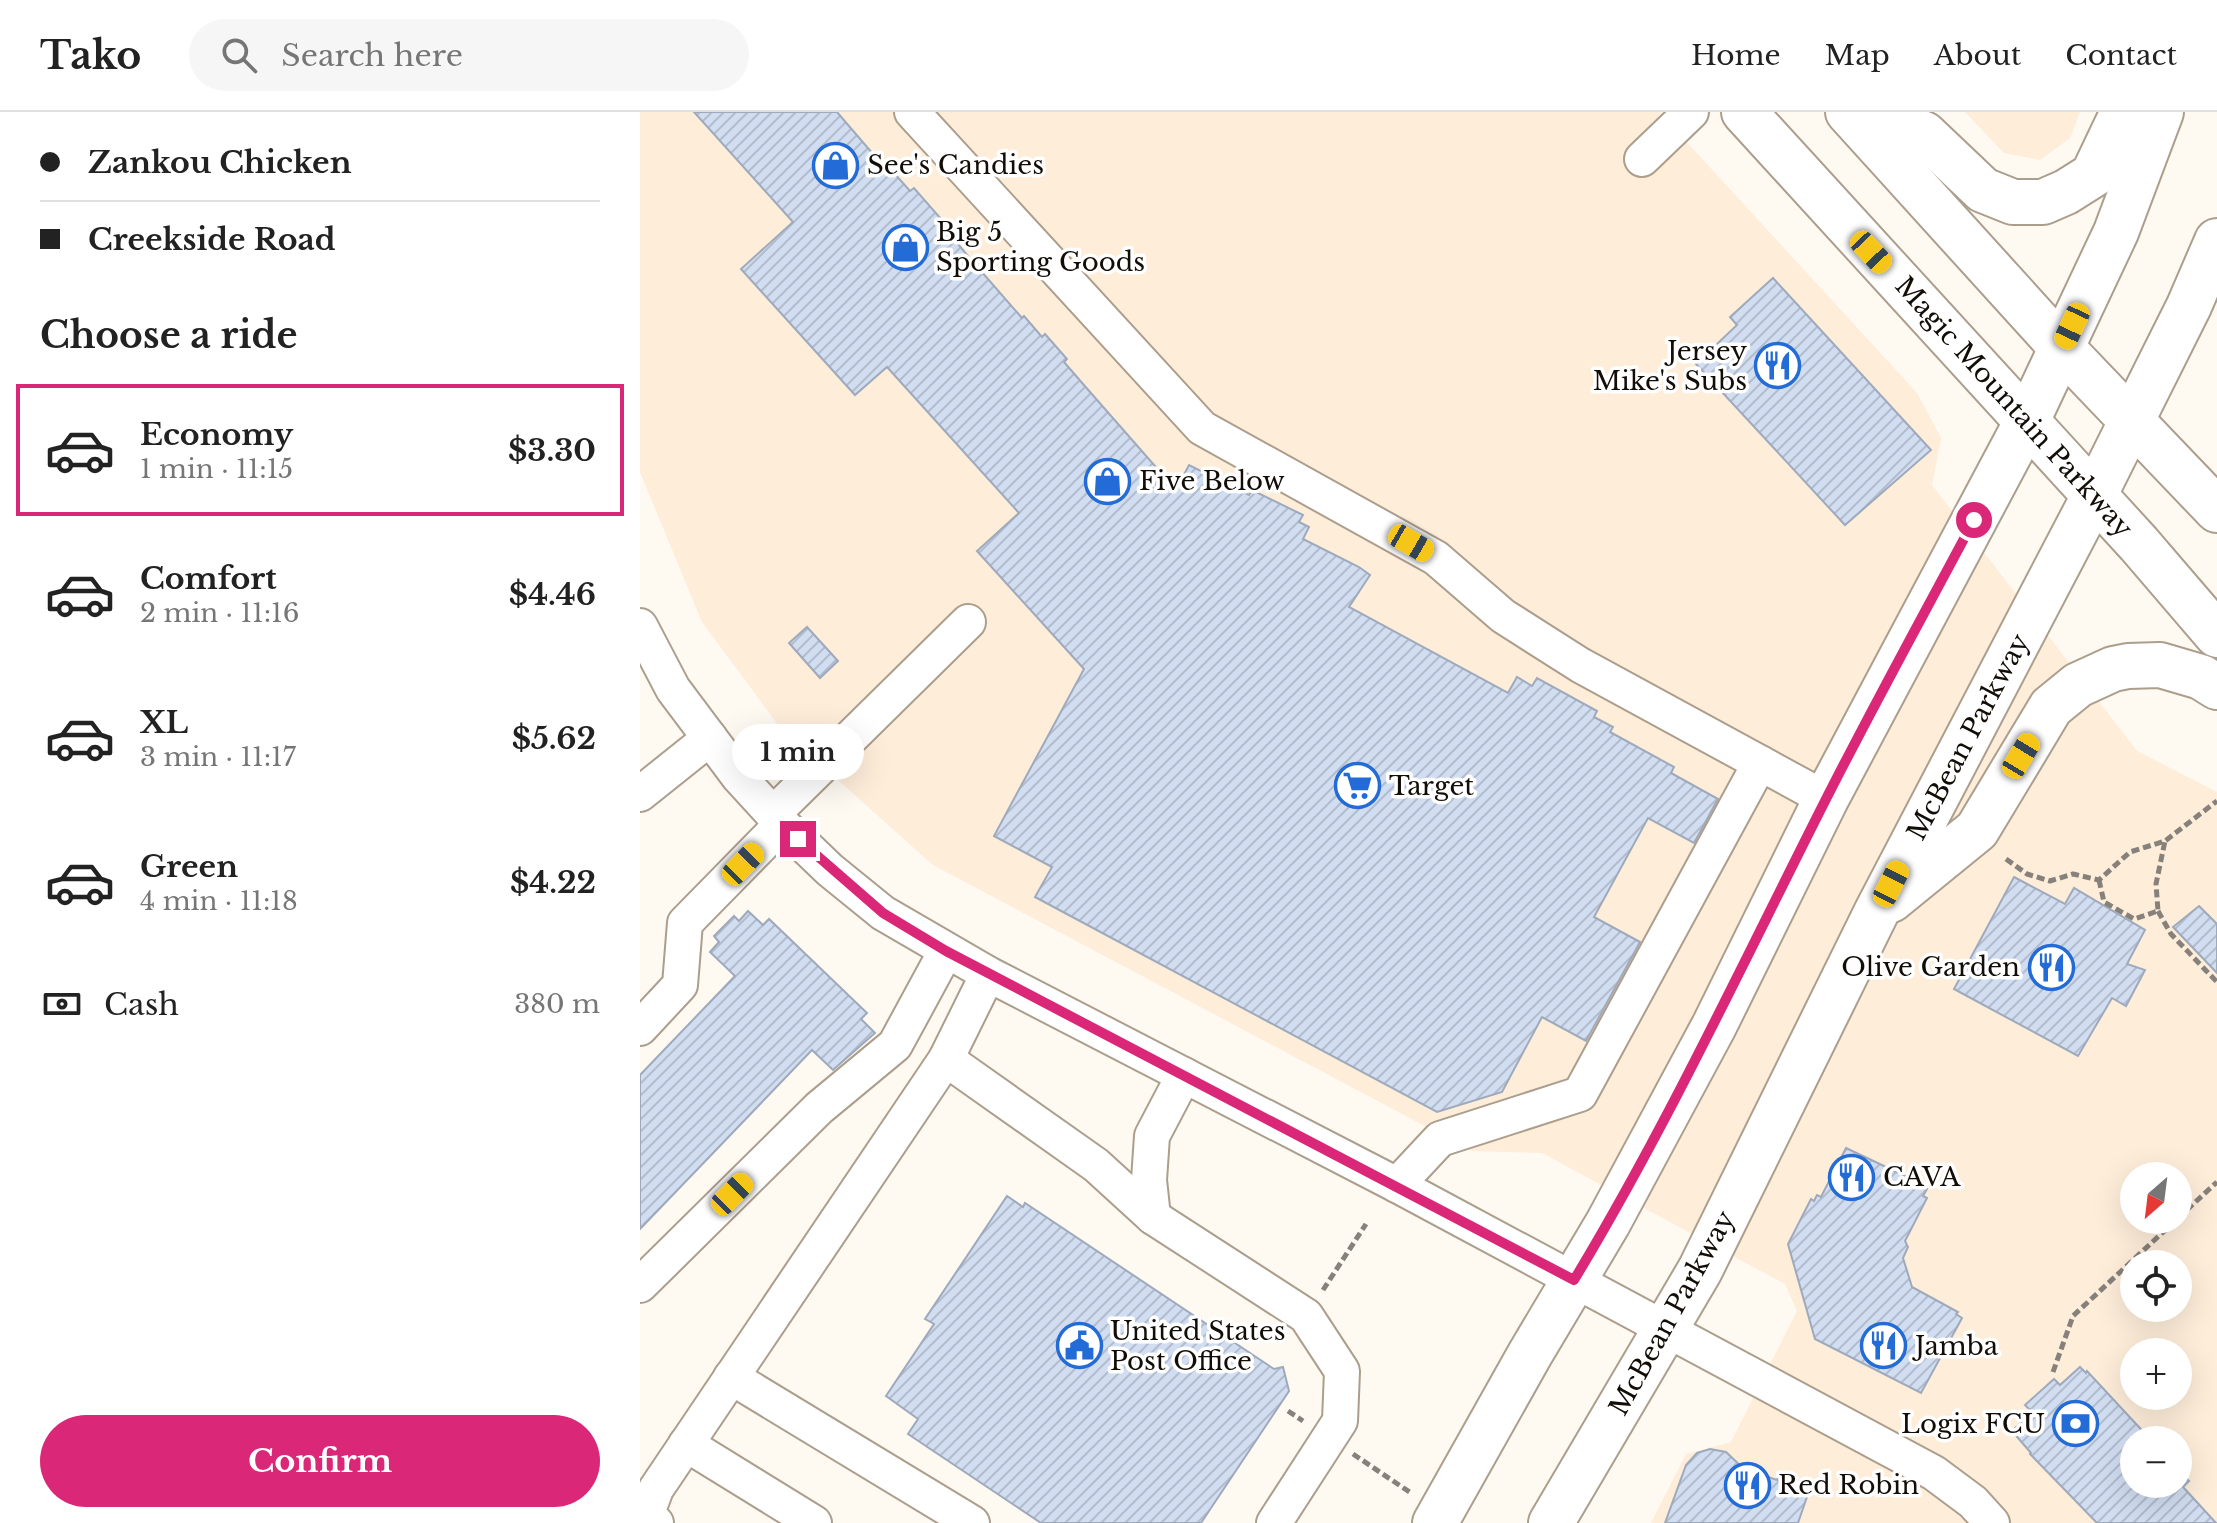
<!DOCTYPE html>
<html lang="en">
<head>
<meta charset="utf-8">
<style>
  body { margin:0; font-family:"Libre Baskerville",serif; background:#f6f6f6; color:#222; height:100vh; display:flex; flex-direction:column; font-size:30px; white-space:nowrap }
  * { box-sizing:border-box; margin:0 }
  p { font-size:26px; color:#767676 }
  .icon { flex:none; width:44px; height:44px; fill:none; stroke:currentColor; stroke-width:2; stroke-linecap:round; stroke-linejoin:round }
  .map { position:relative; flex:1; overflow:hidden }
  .drawer { display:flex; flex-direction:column; background:#fff; width:640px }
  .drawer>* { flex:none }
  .guide { display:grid; align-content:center; height:176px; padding:0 40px; background:#fff }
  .needle { width:52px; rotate:208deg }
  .tools { position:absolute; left:1480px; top:1050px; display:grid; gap:16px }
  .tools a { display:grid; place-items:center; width:72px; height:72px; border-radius:50%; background:#fff; box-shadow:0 8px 32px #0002; font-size:40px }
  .end { position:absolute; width:36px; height:36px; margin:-18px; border:10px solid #db2777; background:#fff; box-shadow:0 0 0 4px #fff }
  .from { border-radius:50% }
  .bubble { position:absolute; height:56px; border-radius:28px; background:#fff; box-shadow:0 8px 32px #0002; font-size:26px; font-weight:700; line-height:56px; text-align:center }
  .car { position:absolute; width:24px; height:48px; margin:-24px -12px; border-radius:10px; box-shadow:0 0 6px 2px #0007; background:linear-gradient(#f5c518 24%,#345 0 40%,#f5c518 0 76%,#345 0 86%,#f5c518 0) }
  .guide b { display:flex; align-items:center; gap:28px; height:76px; font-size:30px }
  .guide b+b { border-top:2px solid #e0e0e0 }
  .guide i { width:20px; height:20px; background:#222 }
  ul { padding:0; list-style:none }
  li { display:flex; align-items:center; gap:24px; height:132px; margin:0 16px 12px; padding:0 24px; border:4px solid transparent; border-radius:0px }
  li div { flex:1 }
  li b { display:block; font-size:30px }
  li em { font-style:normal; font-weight:700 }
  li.selected { border-color:#db2777 }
  li>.icon { width:72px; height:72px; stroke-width:1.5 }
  h2 { padding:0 40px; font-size:36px; line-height:96px }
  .pay { display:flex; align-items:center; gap:20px; height:88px; padding:0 40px; font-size:30px }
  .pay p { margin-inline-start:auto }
  .button { display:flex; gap:16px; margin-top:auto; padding:16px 40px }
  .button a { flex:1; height:92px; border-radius:48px; background:#db2777; color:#fff; font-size:32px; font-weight:700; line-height:92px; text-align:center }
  header { display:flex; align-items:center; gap:48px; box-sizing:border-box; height:112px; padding:0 40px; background:#fff; border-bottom:2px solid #e0e0e0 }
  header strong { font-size:38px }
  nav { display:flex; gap:44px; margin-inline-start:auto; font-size:28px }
  .search { width:560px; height:72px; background:#f6f6f6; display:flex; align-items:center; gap:20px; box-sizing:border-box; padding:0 28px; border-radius:44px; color:#767676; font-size:30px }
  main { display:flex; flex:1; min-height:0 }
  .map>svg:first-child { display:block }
  .built { fill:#fdedd9; fill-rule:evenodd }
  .building { fill:url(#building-hatch); stroke:#9eaabc; stroke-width:2 }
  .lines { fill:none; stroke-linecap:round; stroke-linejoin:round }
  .minor-casing { stroke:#ac9e8c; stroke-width:38 }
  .major-casing { stroke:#ac9e8c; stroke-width:48 }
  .path { stroke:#86817a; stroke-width:5; stroke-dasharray:8 4; stroke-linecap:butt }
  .minor { stroke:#fff; stroke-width:34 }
  .major { stroke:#fff; stroke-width:44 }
  .route { stroke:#db2777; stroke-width:10 }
  .labels { text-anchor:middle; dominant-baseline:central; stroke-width:7; stroke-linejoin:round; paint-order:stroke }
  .poi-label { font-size:26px; fill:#120d07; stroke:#fff; text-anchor:start }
  .street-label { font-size:26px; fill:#120d07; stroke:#fff }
</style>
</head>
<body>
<header>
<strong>Tako</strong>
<div class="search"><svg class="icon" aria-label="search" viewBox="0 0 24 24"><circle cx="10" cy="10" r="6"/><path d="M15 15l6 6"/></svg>Search here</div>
<nav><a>Home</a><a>Map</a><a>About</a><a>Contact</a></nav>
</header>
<main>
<section class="drawer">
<div class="guide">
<b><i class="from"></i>Zankou Chicken</b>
<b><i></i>Creekside Road</b>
</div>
<h2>Choose a ride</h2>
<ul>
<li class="selected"><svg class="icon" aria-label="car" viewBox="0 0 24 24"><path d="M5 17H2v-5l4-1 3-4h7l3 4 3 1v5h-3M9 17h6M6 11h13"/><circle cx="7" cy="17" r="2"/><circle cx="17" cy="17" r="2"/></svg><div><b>Economy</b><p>1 min · 11:15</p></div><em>$3.30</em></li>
<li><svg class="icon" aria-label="car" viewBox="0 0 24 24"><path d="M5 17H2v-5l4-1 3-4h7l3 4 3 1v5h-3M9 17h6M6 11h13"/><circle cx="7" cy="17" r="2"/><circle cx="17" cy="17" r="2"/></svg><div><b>Comfort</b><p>2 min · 11:16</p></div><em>$4.46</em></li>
<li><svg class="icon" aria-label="car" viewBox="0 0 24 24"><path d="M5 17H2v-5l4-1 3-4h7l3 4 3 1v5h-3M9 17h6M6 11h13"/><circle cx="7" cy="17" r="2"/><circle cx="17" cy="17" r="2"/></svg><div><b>XL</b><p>3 min · 11:17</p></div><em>$5.62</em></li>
<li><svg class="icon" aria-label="car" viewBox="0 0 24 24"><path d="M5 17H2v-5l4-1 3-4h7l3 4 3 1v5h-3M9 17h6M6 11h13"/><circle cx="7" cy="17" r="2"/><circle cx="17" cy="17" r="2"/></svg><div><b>Green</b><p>4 min · 11:18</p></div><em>$4.22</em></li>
</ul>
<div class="pay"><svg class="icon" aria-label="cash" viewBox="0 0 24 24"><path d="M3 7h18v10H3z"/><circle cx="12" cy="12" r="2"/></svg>Cash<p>380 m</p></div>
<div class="button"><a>Confirm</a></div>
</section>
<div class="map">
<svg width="1577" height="1411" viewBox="0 0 1577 1411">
  <defs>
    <pattern id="building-hatch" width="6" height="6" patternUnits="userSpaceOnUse" patternTransform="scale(2)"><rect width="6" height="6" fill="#d1ddf1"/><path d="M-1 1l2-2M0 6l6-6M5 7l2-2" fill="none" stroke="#b2bccd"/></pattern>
  </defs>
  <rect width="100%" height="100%" fill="#fef9f1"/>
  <g class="built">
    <path d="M0,0H1019L1277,281L1301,326L1292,373L1497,639L1577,680V1411H1011L1046,1342L1091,1330L1157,1199L1145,1172L902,1041L832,1039L293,753L142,618L62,510L0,360ZM1494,1064H1538V1108H1494ZM1494,1152H1538V1196H1494ZM1494,1240H1538V1284H1494ZM1494,1328H1538V1372H1494Z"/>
    <polygon points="1325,0 1440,0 1430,26 1400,48 1364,41"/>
  </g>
  <g class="building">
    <polygon points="54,0 197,0 251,63 253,60 270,79 274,76 316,124 313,126 327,143 382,206 384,204 402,225 405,222 427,247 424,250 443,272 536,378 549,353 609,383 612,378 663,403 659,410 669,415 663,427 719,455 730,463 709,495 868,581 877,565 892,574 897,566 957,599 954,605 973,615 970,620 1034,655 1031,661 1078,687 1054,731 1008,706 954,805 1000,830 946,929 902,905 862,980 797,1000 395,785 412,755 354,724 444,557 337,439 379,401 247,255 215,283 101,157 153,110"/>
    <polygon points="1133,166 1291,338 1205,413 1056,252 1097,213 1090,205"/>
    <polygon points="167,515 198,549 180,566 149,531"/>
    <polygon points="1374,765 1425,792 1434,776 1505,818 1487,852 1505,858 1486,894 1472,886 1438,944 1314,877"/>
    <polygon points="1559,794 1577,812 1577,861 1533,815"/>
    <polygon points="108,799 123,813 129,807 227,901 221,907 235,921 193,958 172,938 0,1117 0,963 95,864 70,840 79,830 74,824 94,804 99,809"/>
    <polygon points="1206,1036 1282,1072 1281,1074 1287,1077 1283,1084 1287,1086 1265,1129 1268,1135 1263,1146 1272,1175 1318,1200 1316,1202 1322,1206 1281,1281 1175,1227 1148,1132 1171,1087 1174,1089 1177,1083 1181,1085"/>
    <polygon points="367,1084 383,1095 385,1091 634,1257 643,1255 649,1279 561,1411 401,1411 268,1322 278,1307 246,1284 294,1212 285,1207"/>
    <polygon points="1440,1255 1446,1261 1447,1259 1511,1328 1494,1328 1494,1372 1538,1372 1538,1358 1549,1369 1543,1375 1576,1411 1457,1411 1390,1342 1391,1341 1372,1319 1392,1300 1385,1293 1414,1267 1420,1273"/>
    <polygon points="1070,1337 1086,1340 1104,1357 1137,1368 1139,1362 1171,1373 1158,1411 1025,1411 1046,1353 1057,1341"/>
  </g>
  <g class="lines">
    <defs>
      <g id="minor">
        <polyline points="272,0 562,316 796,446 863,504 940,553 1186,687"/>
        <polyline points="1002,47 1051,0"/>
        <polyline points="0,514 33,577 99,665 142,712 190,758 243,801 348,862 757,1073 1294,1361 1333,1390 1352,1411"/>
        <polyline points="0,682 70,626"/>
        <polyline points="133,702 328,510"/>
        <polyline points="0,916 40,873 45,811 142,712"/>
        <polyline points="306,947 456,1053 513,1105 666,1204 702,1259 700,1309 634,1411"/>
        <polyline points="757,1073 800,1027 940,982 1120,651"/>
        <polyline points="513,1105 509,1068 512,1024 544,963"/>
        <polyline points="0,1173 179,996 255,933 306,839"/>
        <polyline points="91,1265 332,1411"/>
        <polyline points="46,1332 174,1411"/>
        <polyline points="16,1411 6,1404 16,1377 306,947 348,862"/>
      </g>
      <g id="major">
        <polyline points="1104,0 1499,432 1577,523"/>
        <polyline points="1208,0 1422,236 1577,398"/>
        <polyline points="1231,0 1284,22 1343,78 1373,90 1403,90 1426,80 1453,63 1483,0"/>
        <polyline points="1251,788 1337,718 1411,595 1438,573 1473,557 1488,554 1520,553 1561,565 1577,575"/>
        <polyline points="795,1411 890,1242 968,1111 1074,914 1186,687 1387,309 1476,120 1521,0"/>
        <polyline points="911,1411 1060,1158 1237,799 1454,384 1549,194 1577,129"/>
      </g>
    </defs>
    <use href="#minor" class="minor-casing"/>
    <use href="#major" class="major-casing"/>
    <g class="path">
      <polyline points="1366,747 1387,762 1410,769 1433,762 1459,768 1490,740 1525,729 1577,689"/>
      <polyline points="1459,768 1464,790 1494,807 1518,799 1516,772 1525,729"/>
      <polyline points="1518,799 1531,822 1577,870"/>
      <polyline points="1538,1106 1577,1070"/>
      <polyline points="683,1178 726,1112"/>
      <polyline points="1413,1260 1433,1204 1536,1108"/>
      <polyline points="648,1299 663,1309"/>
      <polyline points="713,1342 771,1381"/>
    </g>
    <use href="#minor" class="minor"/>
    <use href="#major" class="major"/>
  </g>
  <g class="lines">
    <path class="route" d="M158,727L243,801L306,839L934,1168C1027,1014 1103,851 1184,691C1232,596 1284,502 1334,408"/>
  </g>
  <defs>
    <symbol id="shop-ring" viewBox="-11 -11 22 22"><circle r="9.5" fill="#fff" stroke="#236bd6" stroke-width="1.5"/><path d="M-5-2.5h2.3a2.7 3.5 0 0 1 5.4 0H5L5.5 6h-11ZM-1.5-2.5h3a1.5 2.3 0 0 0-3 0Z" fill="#236bd6"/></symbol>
    <symbol id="restaurant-ring" viewBox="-11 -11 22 22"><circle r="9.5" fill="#fff" stroke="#236bd6" stroke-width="1.5"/><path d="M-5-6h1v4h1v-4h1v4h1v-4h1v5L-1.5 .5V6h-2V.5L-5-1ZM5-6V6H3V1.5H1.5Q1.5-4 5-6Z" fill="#236bd6"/></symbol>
    <symbol id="supermarket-ring" viewBox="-11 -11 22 22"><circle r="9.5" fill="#fff" stroke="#236bd6" stroke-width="1.5"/><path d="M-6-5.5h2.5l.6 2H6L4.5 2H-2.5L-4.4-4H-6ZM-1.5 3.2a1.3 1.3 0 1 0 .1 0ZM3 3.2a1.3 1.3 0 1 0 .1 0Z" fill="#236bd6"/></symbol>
    <symbol id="civic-ring" viewBox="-11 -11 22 22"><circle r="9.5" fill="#fff" stroke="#236bd6" stroke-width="1.5"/><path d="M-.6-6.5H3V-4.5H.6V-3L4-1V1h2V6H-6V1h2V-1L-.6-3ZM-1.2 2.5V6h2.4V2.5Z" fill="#236bd6"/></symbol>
    <symbol id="bank-ring" viewBox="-11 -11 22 22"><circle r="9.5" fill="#fff" stroke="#236bd6" stroke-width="1.5"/><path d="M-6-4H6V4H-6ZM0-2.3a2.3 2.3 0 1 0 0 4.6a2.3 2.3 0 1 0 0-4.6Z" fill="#236bd6"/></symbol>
  </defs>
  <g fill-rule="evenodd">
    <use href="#shop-ring" x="170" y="28" width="51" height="51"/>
    <use href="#shop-ring" x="240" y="110" width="51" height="51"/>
    <use href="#restaurant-ring" x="1112" y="228" width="51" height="51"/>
    <use href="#shop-ring" x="442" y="344" width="51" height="51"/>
    <use href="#supermarket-ring" x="692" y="648" width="51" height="51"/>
    <use href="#restaurant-ring" x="1386" y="830" width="51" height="51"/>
    <use href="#restaurant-ring" x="1186" y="1040" width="51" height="51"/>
    <use href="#civic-ring" x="414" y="1208" width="51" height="51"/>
    <use href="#restaurant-ring" x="1218" y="1208" width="51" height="51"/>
    <use href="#bank-ring" x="1410" y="1286" width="51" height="51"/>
    <use href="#restaurant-ring" x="1082" y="1348" width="51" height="51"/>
  </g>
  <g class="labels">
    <g class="poi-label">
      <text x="227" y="53">See's Candies</text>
      <text x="296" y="120">Big 5<tspan x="296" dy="30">Sporting Goods</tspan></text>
      <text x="1107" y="239" text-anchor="end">Jersey<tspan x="1107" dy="30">Mike's Subs</tspan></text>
      <text x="499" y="369">Five Below</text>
      <text x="749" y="674">Target</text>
      <text x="1380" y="855" text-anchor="end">Olive Garden</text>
      <text x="1243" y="1065">CAVA</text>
      <text x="470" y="1219">United States<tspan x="470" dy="30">Post Office</tspan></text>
      <text x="1275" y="1234">Jamba</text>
      <text x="1405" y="1312" text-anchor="end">Logix FCU</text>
      <text x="1138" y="1373">Red Robin</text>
    </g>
    <g class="street-label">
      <text transform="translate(1374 295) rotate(48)">Magic Mountain Parkway</text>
      <text transform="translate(1328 625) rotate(-62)">McBean Parkway</text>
      <text transform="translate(1032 1201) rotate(-61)">McBean Parkway</text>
    </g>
  </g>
</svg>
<div class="tools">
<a><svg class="needle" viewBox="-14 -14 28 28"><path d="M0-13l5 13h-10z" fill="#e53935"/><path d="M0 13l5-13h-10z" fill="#767676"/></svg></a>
<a><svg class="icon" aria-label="locate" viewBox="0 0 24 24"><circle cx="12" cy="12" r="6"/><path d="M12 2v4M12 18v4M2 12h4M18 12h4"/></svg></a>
<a>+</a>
<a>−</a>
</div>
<i class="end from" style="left:1334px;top:408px"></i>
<i class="end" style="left:158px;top:727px"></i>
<div class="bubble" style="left:92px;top:612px;width:132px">1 min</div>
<i class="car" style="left:1231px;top:140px;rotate:137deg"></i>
<i class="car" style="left:1432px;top:214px;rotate:205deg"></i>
<i class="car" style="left:771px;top:431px;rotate:120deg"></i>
<i class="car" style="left:1381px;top:644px;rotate:31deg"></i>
<i class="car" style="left:103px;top:752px;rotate:44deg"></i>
<i class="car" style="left:1251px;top:772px;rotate:27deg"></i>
<i class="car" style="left:92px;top:1082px;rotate:45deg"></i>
</div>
</main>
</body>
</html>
